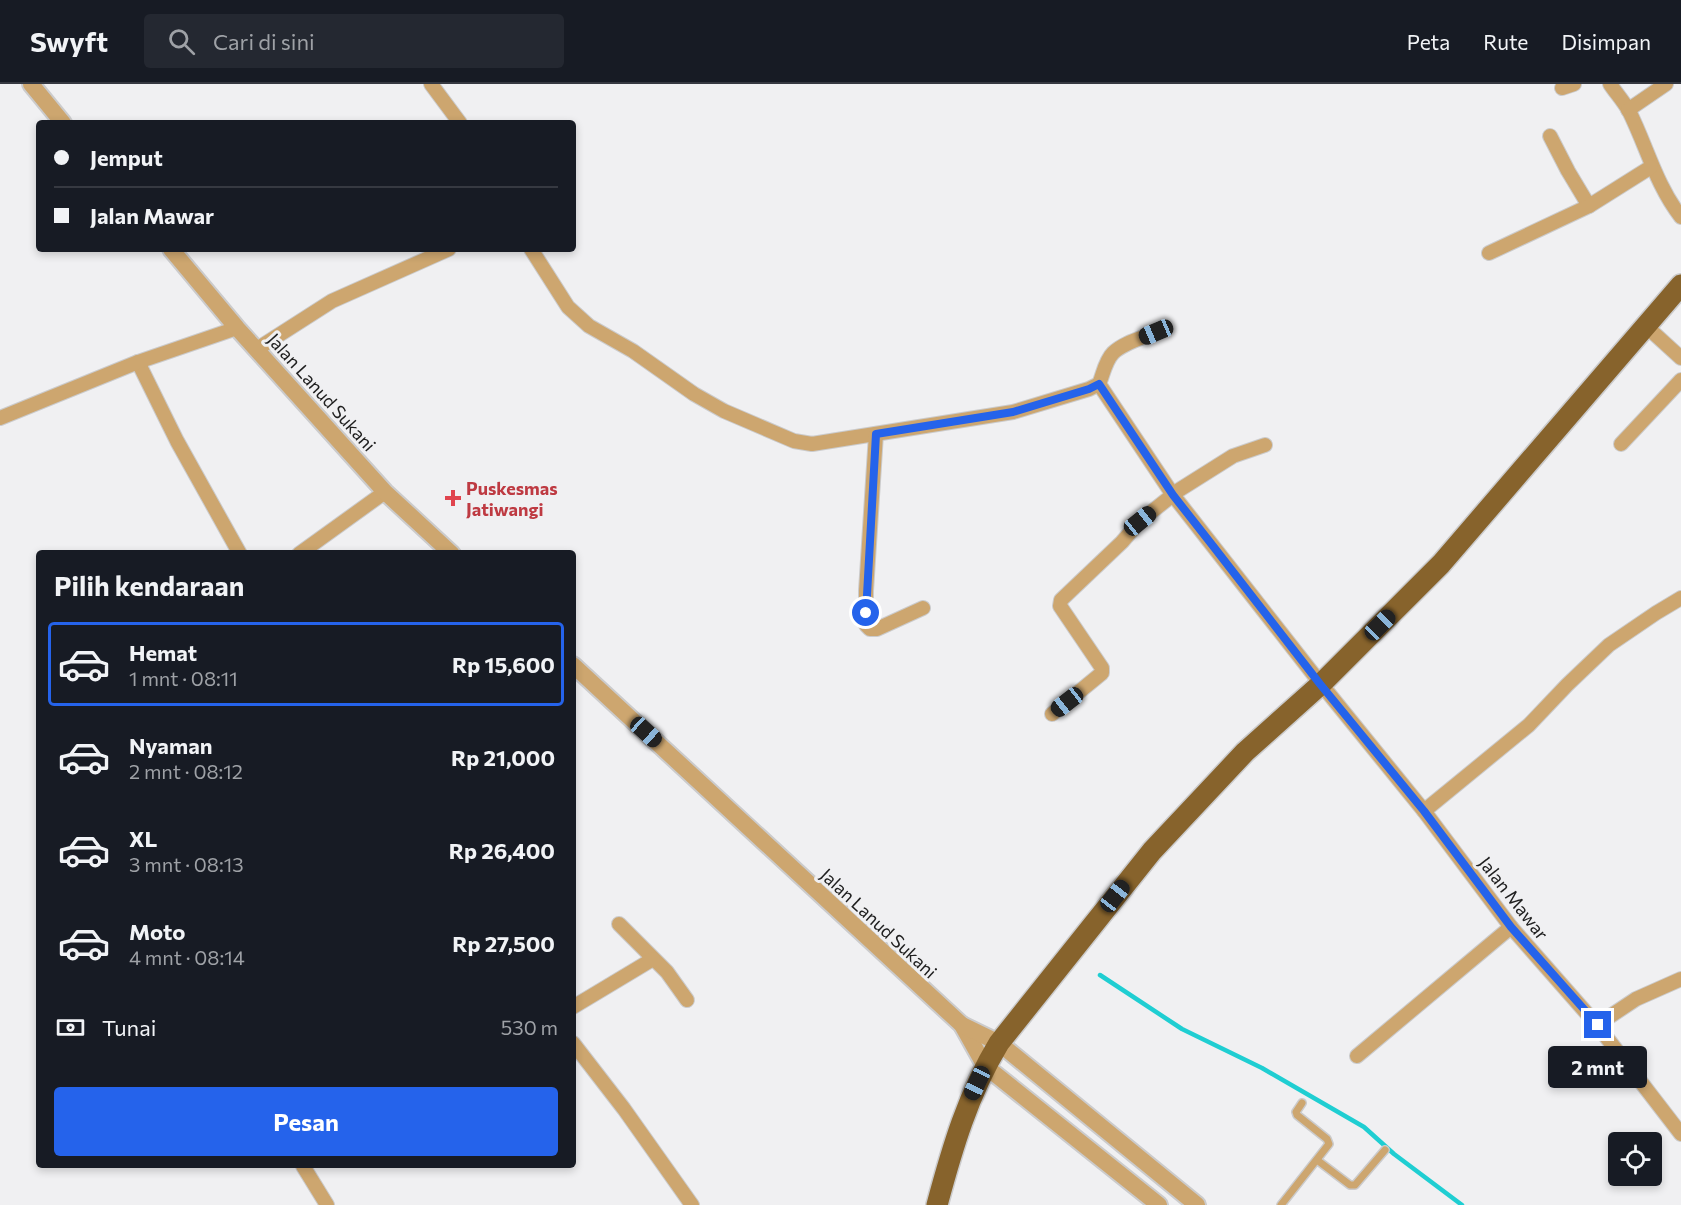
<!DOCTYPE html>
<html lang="id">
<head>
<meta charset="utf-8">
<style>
  body { margin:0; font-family:Commissioner,sans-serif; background:#242831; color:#f1f3f6; height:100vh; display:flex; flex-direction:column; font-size:22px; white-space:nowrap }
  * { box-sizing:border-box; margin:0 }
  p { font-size:20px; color:#9ea1a6 }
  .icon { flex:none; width:33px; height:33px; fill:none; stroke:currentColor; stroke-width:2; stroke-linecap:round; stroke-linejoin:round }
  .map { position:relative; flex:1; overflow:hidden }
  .side { position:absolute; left:36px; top:466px; width:540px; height:618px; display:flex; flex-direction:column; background:#171b24; border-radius:6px; box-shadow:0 3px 9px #0003 }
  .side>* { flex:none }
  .hud { position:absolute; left:36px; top:36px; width:540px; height:132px; border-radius:6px; box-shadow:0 3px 9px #0003; display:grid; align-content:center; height:132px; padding:0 18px; background:#171b24 }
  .buttons { position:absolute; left:1608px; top:1048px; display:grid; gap:12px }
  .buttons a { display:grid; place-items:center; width:54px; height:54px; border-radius:6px; background:#171b24; box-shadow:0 3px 9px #0003; font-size:30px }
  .end { position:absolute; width:27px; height:27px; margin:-14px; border:8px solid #2563eb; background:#fff; box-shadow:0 0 0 3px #fff }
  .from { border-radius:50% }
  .bubble { position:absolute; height:42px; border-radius:6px; background:#171b24; box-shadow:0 3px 9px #0003; font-size:20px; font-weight:700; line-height:42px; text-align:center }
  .car { position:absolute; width:18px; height:36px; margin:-18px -9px; border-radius:8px; box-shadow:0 0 4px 2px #0007; background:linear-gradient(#222 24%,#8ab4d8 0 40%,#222 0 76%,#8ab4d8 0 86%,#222 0) }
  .hud b { display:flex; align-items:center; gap:21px; height:57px; font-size:22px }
  .hud b+b { border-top:2px solid #363941 }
  .hud i { width:15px; height:15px; background:#f1f3f6 }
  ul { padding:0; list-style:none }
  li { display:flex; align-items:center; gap:18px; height:84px; margin:0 12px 9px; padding:0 6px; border:3px solid transparent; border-radius:6px }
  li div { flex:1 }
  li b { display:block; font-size:22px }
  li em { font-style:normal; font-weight:700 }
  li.on { border-color:#2563eb }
  li>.icon { width:54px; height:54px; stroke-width:1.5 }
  h2 { padding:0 18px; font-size:27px; line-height:72px }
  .pay { display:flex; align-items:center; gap:15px; height:66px; padding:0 18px; font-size:22px }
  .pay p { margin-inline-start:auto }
  .action { display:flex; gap:12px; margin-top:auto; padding:12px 18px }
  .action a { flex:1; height:69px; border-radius:6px; background:#2563eb; color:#fff; font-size:24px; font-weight:700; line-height:69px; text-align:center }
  header { display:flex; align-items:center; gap:36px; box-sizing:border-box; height:84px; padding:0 30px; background:#171b24; border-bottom:2px solid #363941 }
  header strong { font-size:28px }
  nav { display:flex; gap:33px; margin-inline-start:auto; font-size:21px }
  .search { width:420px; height:54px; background:#242831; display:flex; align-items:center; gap:15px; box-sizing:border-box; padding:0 21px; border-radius:6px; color:#9ea1a6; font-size:22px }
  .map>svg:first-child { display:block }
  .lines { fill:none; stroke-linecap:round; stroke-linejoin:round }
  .stream { stroke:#1fced2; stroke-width:4.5 }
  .service-casing { stroke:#cbcbcc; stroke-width:10 }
  .minor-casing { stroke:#cbcbcc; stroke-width:16 }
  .tertiary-casing { stroke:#cbcbcc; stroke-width:20 }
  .trunk-casing { stroke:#cbcbcc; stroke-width:24 }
  .service { stroke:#cda66f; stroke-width:7 }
  .minor { stroke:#cda66f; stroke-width:14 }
  .tertiary { stroke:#cda66f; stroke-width:16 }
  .trunk { stroke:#87632c; stroke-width:21 }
  .route { stroke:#2563eb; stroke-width:8 }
  .health-dot { fill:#e0444e; stroke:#f0f0f2; stroke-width:2 }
  .labels { text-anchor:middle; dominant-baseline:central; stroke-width:6; stroke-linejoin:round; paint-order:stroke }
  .street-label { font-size:18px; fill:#202020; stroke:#f0f0f2 }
  .health-label { font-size:18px; font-weight:bold; fill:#be3a42; stroke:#f0f0f2; text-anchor:start }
</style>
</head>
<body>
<header>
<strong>Swyft</strong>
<div class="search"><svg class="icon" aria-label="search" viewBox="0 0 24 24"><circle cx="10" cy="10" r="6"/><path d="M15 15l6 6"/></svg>Cari di sini</div>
<nav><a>Peta</a><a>Rute</a><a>Disimpan</a></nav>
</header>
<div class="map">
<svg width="1681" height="1121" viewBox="0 0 1681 1121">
  <rect width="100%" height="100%" fill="#f0f0f2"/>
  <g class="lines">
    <polyline class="stream" points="1100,891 1182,945 1262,984 1364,1043 1394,1070 1462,1121"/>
    <defs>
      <g id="service">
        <polyline points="1317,1076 1350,1101 1355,1101 1385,1066"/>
        <polyline points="1281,1121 1329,1060 1327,1055 1297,1031 1296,1028 1302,1019"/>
      </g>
      <g id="minor">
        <polyline points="431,0 460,39"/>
        <path d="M1610,0C1616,9 1624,18 1629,27C1647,63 1656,101 1681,133"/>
        <polyline points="1562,4 1574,0"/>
        <polyline points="1628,26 1666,0"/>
        <polyline points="1550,52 1568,87 1589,122"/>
        <path d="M531,165L568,223L589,242L633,267L694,310L724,327L794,357L812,360L1013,328L1089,305L1099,300C1103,291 1105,277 1113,269C1123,259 1142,254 1156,248"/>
        <polyline points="1489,169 1589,122 1651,83"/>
        <polyline points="1647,243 1681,274"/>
        <polyline points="257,265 332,217 449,165"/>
        <polyline points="138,278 177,357 240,470"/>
        <polyline points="1099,300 1173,411 1321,600 1424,727 1511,843 1597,941 1681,1050"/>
        <polyline points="0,334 138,278 237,244"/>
        <polyline points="876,350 866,507 866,541 870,545 877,545 923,524"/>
        <polyline points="1621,360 1681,296"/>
        <polyline points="299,470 385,408"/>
        <polyline points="1052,630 1102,589 1102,584 1060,522 1061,516 1122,458 1140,437 1179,406 1233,372 1265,361"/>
        <polyline points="1424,727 1529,641 1567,601 1609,561 1656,529 1681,514"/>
        <polyline points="619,840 667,888 687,916"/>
        <polyline points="573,923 653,875"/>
        <polyline points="1597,941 1636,915 1681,895"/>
        <polyline points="573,959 624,1025 692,1121"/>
        <polyline points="1357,972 1511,843"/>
        <polyline points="303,1082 327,1121"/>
      </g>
      <g id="tertiary">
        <polyline points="31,0 63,39"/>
        <polyline points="171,165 237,244 385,408 452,470"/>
        <polyline points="573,581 962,941 985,982 1159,1121"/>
        <polyline points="962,941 999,959 1197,1121"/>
      </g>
      <path id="trunk" d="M937,1121C952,1065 968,1010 999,959L1152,767L1245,668L1321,600L1441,480L1681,201"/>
    </defs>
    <use href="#service" class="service-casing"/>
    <use href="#minor" class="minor-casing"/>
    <use href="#tertiary" class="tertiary-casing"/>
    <use href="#trunk" class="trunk-casing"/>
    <use href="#service" class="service"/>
    <use href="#minor" class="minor"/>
    <use href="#tertiary" class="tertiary"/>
    <use href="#trunk" class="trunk"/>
  </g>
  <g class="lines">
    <polyline class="route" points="866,529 876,350 1013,328 1089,305 1099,300 1173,411 1213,462 1320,600 1424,727 1511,843 1598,941"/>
  </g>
  <path class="health-dot" d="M450 405h6v6h6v6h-6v6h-6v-6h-6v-6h6z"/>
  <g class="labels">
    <g class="street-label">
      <text transform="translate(322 308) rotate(48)">Jalan Lanud Sukani</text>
      <text transform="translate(1514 814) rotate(52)">Jalan Mawar</text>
      <text transform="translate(879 839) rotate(43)">Jalan Lanud Sukani</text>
    </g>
    <g class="health-label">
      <text x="466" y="404">Puskesmas<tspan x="466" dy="21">Jatiwangi</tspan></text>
    </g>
  </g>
</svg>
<div class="buttons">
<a><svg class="icon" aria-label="locate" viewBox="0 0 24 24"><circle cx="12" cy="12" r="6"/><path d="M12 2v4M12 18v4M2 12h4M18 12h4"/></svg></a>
</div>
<i class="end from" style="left:866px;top:529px"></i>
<i class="end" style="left:1598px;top:941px"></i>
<div class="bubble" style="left:1548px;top:962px;width:99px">2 mnt</div>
<i class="car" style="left:1156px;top:248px;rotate:247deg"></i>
<i class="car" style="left:1140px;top:437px;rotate:51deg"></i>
<i class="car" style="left:1380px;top:541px;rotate:45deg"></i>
<i class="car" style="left:1067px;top:618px;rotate:232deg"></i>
<i class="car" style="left:646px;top:648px;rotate:132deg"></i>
<i class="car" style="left:1115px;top:812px;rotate:38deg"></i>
<i class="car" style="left:977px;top:999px;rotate:205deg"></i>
<div class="hud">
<b><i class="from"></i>Jemput</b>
<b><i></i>Jalan Mawar</b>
</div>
<section class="side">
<h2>Pilih kendaraan</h2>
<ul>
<li class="on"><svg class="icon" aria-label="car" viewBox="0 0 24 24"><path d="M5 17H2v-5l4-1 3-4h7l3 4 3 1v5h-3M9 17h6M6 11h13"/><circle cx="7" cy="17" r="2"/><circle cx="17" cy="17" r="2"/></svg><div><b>Hemat</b><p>1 mnt · 08:11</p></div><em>Rp 15,600</em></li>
<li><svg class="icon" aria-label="car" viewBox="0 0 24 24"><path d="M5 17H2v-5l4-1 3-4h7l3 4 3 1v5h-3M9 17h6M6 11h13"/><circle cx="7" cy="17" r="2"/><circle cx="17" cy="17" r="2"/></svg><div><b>Nyaman</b><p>2 mnt · 08:12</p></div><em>Rp 21,000</em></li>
<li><svg class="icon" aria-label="car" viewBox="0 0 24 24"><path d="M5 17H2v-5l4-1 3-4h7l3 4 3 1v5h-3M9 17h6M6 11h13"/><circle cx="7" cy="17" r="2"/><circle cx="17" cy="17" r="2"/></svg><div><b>XL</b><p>3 mnt · 08:13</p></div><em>Rp 26,400</em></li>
<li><svg class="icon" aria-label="car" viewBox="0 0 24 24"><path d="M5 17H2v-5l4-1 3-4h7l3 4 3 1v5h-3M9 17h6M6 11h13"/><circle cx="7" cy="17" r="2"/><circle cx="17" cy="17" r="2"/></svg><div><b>Moto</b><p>4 mnt · 08:14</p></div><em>Rp 27,500</em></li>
</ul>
<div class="pay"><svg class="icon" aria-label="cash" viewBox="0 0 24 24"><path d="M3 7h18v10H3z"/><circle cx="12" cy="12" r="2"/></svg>Tunai<p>530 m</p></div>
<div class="action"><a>Pesan</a></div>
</section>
</div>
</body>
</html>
